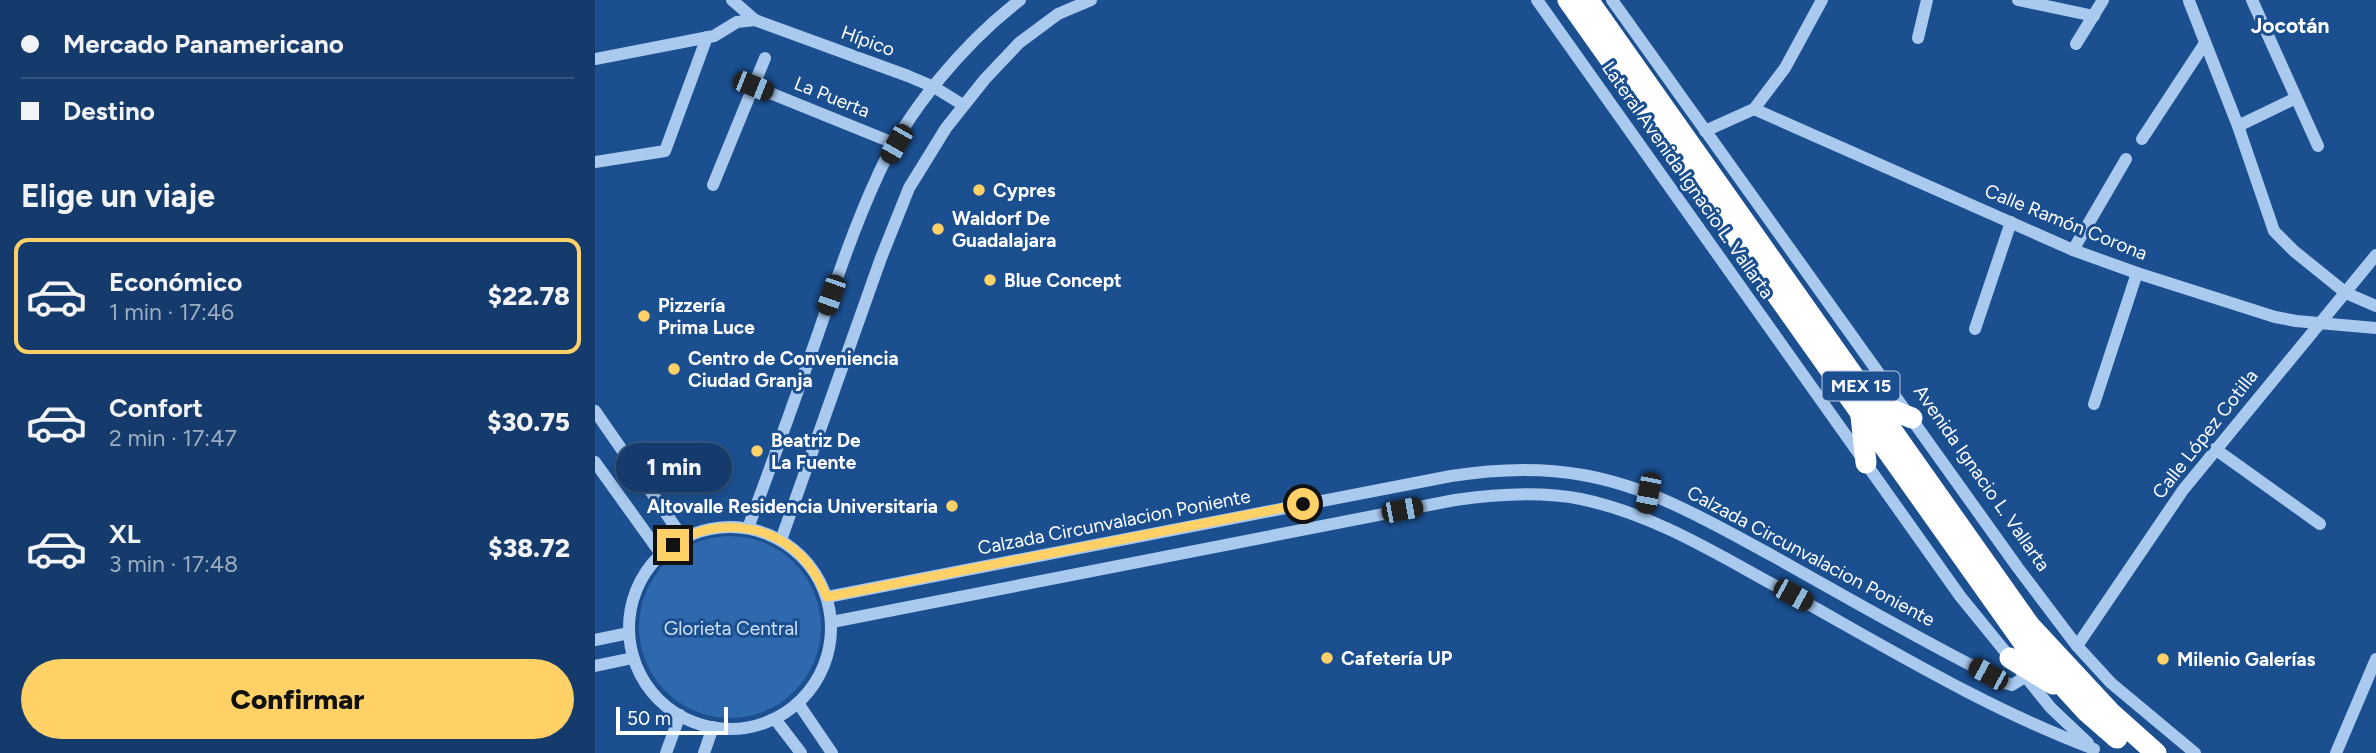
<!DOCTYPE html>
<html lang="es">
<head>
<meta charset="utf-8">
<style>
  body { margin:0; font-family:Figtree,sans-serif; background:#1d4271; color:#f1f3f6; height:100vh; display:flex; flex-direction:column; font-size:26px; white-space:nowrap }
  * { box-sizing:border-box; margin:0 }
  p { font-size:23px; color:#9dadc1 }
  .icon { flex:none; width:38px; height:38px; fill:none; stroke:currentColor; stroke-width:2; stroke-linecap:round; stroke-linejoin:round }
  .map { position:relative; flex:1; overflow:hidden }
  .panel { display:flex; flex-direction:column; background:#143b6b; width:595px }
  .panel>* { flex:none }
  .top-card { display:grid; align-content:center; height:154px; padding:0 21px; background:#143b6b }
  .scale { position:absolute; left:21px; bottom:18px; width:112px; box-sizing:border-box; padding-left:7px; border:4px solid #fff; border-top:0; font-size:19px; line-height:24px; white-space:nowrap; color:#fff; -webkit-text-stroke:5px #1b4f8f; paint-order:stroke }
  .end { position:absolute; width:32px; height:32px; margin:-16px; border:9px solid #ffd166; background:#111; box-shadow:0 0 0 4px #111 }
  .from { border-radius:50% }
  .bubble { position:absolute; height:49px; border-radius:24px; background:#143b6b; box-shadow:0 4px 10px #0003,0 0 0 2px #33557e; font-size:23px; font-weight:800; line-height:49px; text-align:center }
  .car { position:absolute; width:21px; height:42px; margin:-21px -10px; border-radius:9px; box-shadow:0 0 5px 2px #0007; background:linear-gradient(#222 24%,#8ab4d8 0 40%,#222 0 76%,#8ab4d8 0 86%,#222 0) }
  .top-card b { display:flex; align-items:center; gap:24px; height:66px; font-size:26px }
  .top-card b+b { border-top:2px solid #33557e }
  .top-card i { width:18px; height:18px; background:#f1f3f6 }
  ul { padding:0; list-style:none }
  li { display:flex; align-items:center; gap:21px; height:116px; margin:0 14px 10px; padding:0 7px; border:4px solid transparent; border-radius:14px }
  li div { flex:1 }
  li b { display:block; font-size:26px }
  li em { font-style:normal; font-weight:800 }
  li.selected { border-color:#ffd166 }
  li>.icon { width:63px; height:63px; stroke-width:1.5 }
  h2 { padding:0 21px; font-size:32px; line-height:84px }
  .button { display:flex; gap:14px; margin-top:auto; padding:14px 21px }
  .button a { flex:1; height:80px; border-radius:42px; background:#ffd166; color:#111; font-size:28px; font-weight:800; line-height:80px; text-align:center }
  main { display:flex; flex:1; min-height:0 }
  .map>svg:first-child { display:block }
  .green { fill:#2e69ad }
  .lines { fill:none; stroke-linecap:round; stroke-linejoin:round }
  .minor { stroke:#a9c9ee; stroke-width:12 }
  .highway { stroke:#fff; stroke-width:21 }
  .route { stroke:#ffd166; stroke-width:9 }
  .poi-dot { fill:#ffd166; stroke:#1b4f8f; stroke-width:2.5 }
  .labels { text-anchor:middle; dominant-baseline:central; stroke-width:6; stroke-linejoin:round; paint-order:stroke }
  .shield { fill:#1b4f8f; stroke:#bbcadd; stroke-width:2 }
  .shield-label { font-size:18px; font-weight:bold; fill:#fff }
  .street-label { font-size:19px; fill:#fff; stroke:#1b4f8f }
  .poi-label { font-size:19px; font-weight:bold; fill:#fff; stroke:#1b4f8f; text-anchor:start }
  .park-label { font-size:19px; fill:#cfe3fa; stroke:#1b4f8f }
  .neighbourhood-label { font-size:21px; font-weight:bold; fill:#fff; stroke:#1b4f8f }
</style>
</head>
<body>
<main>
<section class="panel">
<div class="top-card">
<b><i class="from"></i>Mercado Panamericano</b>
<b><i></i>Destino</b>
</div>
<h2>Elige un viaje</h2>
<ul>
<li class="selected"><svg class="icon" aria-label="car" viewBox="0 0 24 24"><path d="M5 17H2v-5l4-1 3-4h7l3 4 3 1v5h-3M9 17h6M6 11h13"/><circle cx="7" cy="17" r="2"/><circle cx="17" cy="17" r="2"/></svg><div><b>Económico</b><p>1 min · 17:46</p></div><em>$22.78</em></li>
<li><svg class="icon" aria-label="car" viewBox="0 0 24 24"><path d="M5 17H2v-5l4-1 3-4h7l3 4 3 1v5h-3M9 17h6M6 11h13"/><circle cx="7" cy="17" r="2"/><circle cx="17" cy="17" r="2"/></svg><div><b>Confort</b><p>2 min · 17:47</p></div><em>$30.75</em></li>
<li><svg class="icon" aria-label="car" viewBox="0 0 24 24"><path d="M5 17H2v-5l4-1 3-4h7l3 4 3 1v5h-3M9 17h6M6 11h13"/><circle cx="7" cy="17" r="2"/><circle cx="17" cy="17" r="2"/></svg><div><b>XL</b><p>3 min · 17:48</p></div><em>$38.72</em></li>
</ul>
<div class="button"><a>Confirmar</a></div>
</section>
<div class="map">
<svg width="1781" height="753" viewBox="0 0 1781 753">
  <rect width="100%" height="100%" fill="#1b4f8f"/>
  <circle class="green" cx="135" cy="627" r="91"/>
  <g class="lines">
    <g class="minor">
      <polyline points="137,0 160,20 313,76 339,87 368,105"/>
      <polyline points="942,0 1365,596 1456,708 1493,743"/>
      <polyline points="1017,0 1423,568 1482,646 1516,683 1600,753"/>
      <polyline points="1423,0 1499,16"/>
      <polyline points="1657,0 1723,146"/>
      <polyline points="1594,1 1643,126 1679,231 1699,251 1751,293 1781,306"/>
      <polyline points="1323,38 1332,0"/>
      <polyline points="1481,44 1508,0"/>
      <polyline points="0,59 119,36 142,22 160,20"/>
      <polyline points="158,86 301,144"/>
      <polyline points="1159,109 1478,250 1542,273 1680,317 1701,321 1781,328"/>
      <polyline points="1643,126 1701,98"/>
      <polyline points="1110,131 1159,109 1190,68 1227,0"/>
      <polyline points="1547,139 1610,43"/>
      <polyline points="0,162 70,151 112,37"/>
      <polyline points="118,185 170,58"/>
      <polyline points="1478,250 1531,159"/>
      <polyline points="1380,329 1416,222"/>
      <polyline points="1499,404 1542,273"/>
      <polyline points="0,411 88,538"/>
      <polyline points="1620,449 1725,524"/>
      <polyline points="0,462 66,554"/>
      <circle cx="135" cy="628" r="101"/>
      <path d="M153,528C177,464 200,399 223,334C241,281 259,227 283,175C312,111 369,43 425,0"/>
      <polyline points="186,540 286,258 314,188 351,128 390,79 424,43 463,14 496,0"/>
      <path d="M232,597L856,476C900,469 944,467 988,475C1057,487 1117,523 1178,556C1255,599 1332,644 1411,683L1417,685L1430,677"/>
      <path d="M237,622L860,500C902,494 945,491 986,499C1057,514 1117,551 1179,585C1283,642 1387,707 1499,749"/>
      <polyline points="0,640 34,633"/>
      <polyline points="1482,646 1588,490 1781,255"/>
      <polyline points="0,666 38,658"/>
      <polyline points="203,703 237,753"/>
      <polyline points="180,719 206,753"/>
      <polyline points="71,753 85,715"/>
      <polyline points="109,753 118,727"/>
      <polyline points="1741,753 1781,659"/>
    </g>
    <g class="highway">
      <polyline points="973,0 1428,642 1491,711 1522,738"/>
      <polyline points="993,0 1435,626 1515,712 1561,753"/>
      <polyline points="1277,402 1317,418"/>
      <polyline points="1266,416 1271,463"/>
      <polyline points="1415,658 1458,684"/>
    </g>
  </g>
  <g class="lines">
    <path class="route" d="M78,545C116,518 172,522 206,556C218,568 225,582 232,597L708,504"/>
  </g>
  <g class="poi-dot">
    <circle cx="384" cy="190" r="7"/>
    <circle cx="343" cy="229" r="7"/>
    <circle cx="395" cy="280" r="7"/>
    <circle cx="49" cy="316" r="7"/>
    <circle cx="79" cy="369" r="7"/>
    <circle cx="162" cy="451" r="7"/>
    <circle cx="357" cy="506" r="7"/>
    <circle cx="732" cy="658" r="7"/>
    <circle cx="1568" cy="659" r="7"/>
  </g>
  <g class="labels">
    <rect class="shield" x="1227.5" y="371.5" width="77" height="29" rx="5"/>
    <g class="shield-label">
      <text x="1266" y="386">MEX 15</text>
    </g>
    <g class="street-label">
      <text transform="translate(273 41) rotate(20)">Hípico</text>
      <text transform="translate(237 97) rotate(22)">La Puerta</text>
      <text transform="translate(1093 180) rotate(55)">Lateral Avenida Ignacio L. Vallarta</text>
      <text transform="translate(1471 222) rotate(22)">Calle Ramón Corona</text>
      <text transform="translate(1610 434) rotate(-52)">Calle López Cotilla</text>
      <text transform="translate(1387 478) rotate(55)">Avenida Ignacio L. Vallarta</text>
      <text transform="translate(519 522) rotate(-11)">Calzada Circunvalacion Poniente</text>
      <text transform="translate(1216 556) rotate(28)">Calzada Circunvalacion Poniente</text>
    </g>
    <g class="poi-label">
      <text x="398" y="190">Cypres</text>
      <text x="357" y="218">Waldorf De<tspan x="357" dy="22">Guadalajara</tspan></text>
      <text x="409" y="280">Blue Concept</text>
      <text x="63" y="305">Pizzería<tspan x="63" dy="22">Prima Luce</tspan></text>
      <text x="93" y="358">Centro de Conveniencia<tspan x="93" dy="22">Ciudad Granja</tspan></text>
      <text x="176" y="440">Beatriz De<tspan x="176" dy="22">La Fuente</tspan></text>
      <text x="343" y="506" text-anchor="end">Altovalle Residencia Universitaria</text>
      <text x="746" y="658">Cafetería UP</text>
      <text x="1582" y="659">Milenio Galerías</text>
    </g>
    <g class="park-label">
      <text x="136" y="628">Glorieta Central</text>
    </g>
    <g class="neighbourhood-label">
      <text x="1695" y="25">Jocotán</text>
    </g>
  </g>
</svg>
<div class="scale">50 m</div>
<i class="end from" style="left:708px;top:504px"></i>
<i class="end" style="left:78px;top:545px"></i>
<div class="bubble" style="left:21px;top:443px;width:116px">1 min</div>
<i class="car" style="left:158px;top:86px;rotate:112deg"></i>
<i class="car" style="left:301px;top:144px;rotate:210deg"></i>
<i class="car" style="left:236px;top:295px;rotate:199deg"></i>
<i class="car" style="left:1053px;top:493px;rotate:191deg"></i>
<i class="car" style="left:807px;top:510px;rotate:79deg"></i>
<i class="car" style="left:1198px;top:595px;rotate:119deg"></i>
<i class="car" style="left:1393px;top:674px;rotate:299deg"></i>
</div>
</main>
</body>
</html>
